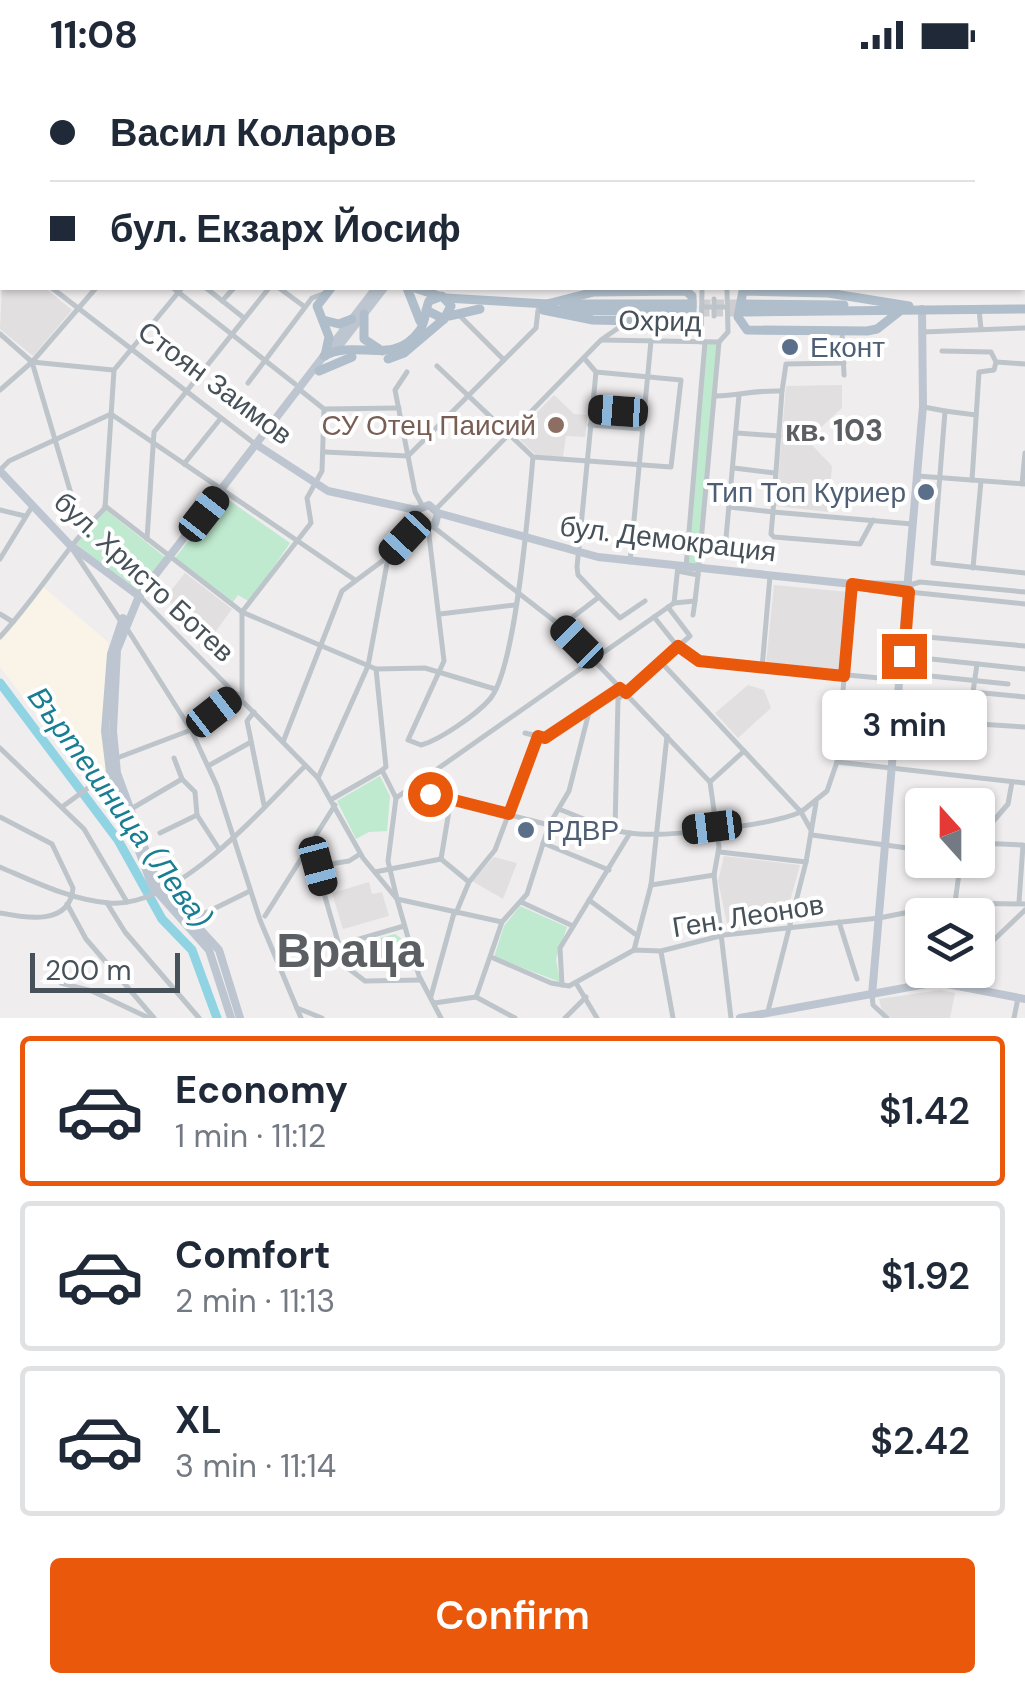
<!DOCTYPE html>
<html lang="en">
<head>
<meta charset="utf-8">
<style>
  body { margin:0; font-family:"DM Sans",sans-serif; background:#f6f6f7; color:#1f2937; height:100vh; display:flex; flex-direction:column; font-size:38px; white-space:nowrap }
  * { box-sizing:border-box; margin:0 }
  p { font-size:32px; color:#747a83 }
  .icon { flex:none; width:55px; height:55px; fill:none; stroke:currentColor; stroke-width:2; stroke-linecap:round; stroke-linejoin:round }
  .map { position:relative; height:948px; overflow:hidden }
  .panel { display:flex; flex-direction:column; background:#fff; flex:1 }
  .panel>* { flex:none }
  .hud { position:absolute; left:0px; top:0px; width:1025px; height:220px; box-shadow:0 2px 8px #0004; display:grid; align-content:center; height:220px; padding:0 50px; background:#fff }
  .needle { width:65px; rotate:339deg }
  .buttons { position:absolute; left:905px; top:718px; display:grid; gap:20px }
  .buttons a { display:grid; place-items:center; width:90px; height:90px; border-radius:10px; background:#fff; box-shadow:0 2px 8px #0004; font-size:50px }
  .scale { position:absolute; left:30px; bottom:25px; width:150px; box-sizing:border-box; padding-left:10px; border:5px solid #475159; border-top:0; font-size:28px; line-height:35px; white-space:nowrap; color:#475159; -webkit-text-stroke:8px #fff; paint-order:stroke }
  .end { position:absolute; width:45px; height:45px; margin:-22px; border:12px solid #ea580c; background:#fff; box-shadow:0 0 0 5px #fff }
  .from { border-radius:50% }
  .bubble { position:absolute; height:70px; border-radius:10px; background:#fff; box-shadow:0 2px 8px #0004; font-size:32px; font-weight:600; line-height:70px; text-align:center }
  .car { position:absolute; width:30px; height:60px; margin:-30px -15px; border-radius:12px; box-shadow:0 0 8px 2px #0007; background:linear-gradient(#222 24%,#8ab4d8 0 40%,#222 0 76%,#8ab4d8 0 86%,#222 0) }
  .hud b { display:flex; align-items:center; gap:35px; height:95px; font-size:38px }
  .hud b+b { border-top:2px solid #e0e1e3 }
  .hud i { width:25px; height:25px; background:#1f2937 }
  ul { padding:18px 0 0; list-style:none }
  li { display:flex; align-items:center; gap:30px; height:150px; margin:0 20px 15px; padding:0 30px; border:5px solid #e0e1e3; border-radius:10px }
  li div { flex:1 }
  li b { display:block; font-size:38px }
  li em { font-style:normal; font-weight:600 }
  li.on { border-color:#ea580c }
  li>.icon { width:90px; height:90px; stroke-width:1.5 }
  .primary-button { display:flex; gap:20px; margin-top:auto; padding:20px 50px }
  .primary-button a { flex:1; height:115px; border-radius:10px; background:#ea580c; color:#fff; font-size:40px; font-weight:600; line-height:115px; text-align:center }
  .status { display:flex; justify-content:space-between; align-items:center; height:70px; padding:0 50px; background:#fff; direction:ltr }
  .status svg { height:28px; fill:currentColor }
  .map>svg:first-child { display:block }
  .commercial { fill:#faf4e8 }
  .education { fill:#e1dfdf }
  .green { fill:#bfeacf }
  .lines { fill:none; stroke-linecap:round; stroke-linejoin:round }
  .river { stroke:#90d4e3; stroke-width:9 }
  .primary-tunnel { stroke:#ceced0; stroke-width:9; stroke-dasharray:9 4.5; stroke-linecap:butt }
  .street { stroke:#bdc5cb; stroke-width:5 }
  .secondary { stroke:#bdc6d0; stroke-width:8 }
  .primary { stroke:#afbeca; stroke-width:9 }
  .rail { stroke:#b0b3b7; stroke-width:2.5 }
  .route { stroke:#ea580c; stroke-width:12 }
  .service-dot { fill:#5c6f8a; stroke:#fff; stroke-width:4 }
  .education-dot { fill:#8d6e63; stroke:#fff; stroke-width:4 }
  .labels { text-anchor:middle; dominant-baseline:central; stroke-width:8; stroke-linejoin:round; paint-order:stroke }
  .street-label { font-size:28px; fill:#475159; stroke:#fff }
  .service-label { font-size:28px; fill:#4e5e75; stroke:#fff; text-anchor:start }
  .education-label { font-size:28px; fill:#785e54; stroke:#fff; text-anchor:end }
  .neighbourhood-label { font-size:30px; font-weight:bold; fill:#5b5e62; stroke:#fff }
  .water-label { font-size:30px; font-style:italic; fill:#197d93; stroke:#fff }
  .town-label { font-size:48px; font-weight:bold; fill:#5b5e62; stroke:#fff }
</style>
</head>
<body>
<div class="status"><b>11:08</b><svg viewBox="0 0 49 12"><path d="M0 12V9h3v3zM5 12V6h3v6zM10 12V3h3v9zM15 12V0h3v12zM26 1h20v11H26zM47 4h2v5h-2z"/></svg></div>
<div class="map">
<svg width="1025" height="948" viewBox="0 0 1025 948">
  <rect width="100%" height="100%" fill="#f0edee"/>
  <polygon class="commercial" points="42,516 108,572 106,700 87,713 62,670 52,665 0,597 0,567"/>
  <g class="education">
    <polygon points="2,214 45,218 72,240 33,286 0,259"/>
    <polygon points="842,315 842,338 807,370 832,396 828,442 776,436 786,316"/>
    <polygon points="554,325 574,344 588,345 585,367 566,366 563,387 536,385 515,365"/>
    <polygon points="185,503 232,539 213,565 165,528"/>
    <polygon points="774,515 849,522 841,601 766,593"/>
    <polygon points="748,615 764,620 771,638 738,668 715,643"/>
    <polygon points="724,786 800,795 785,849 735,860 727,854 718,811"/>
    <polygon points="494,787 517,793 503,829 472,811"/>
    <polygon points="369,812 372,824 382,822 389,846 343,859 332,823"/>
    <polygon points="940,920 955,923 950,948 891,948 882,941 879,929"/>
  </g>
  <g class="green">
    <polygon points="718,271 698,498 686,497 705,272"/>
    <polygon points="223,426 290,473 250,532 238,525 233,532 175,488"/>
    <polygon points="106,440 166,488 139,523 74,472"/>
    <polygon points="380,706 390,726 387,761 369,762 356,769 337,731"/>
    <polygon points="520,836 567,857 556,889 560,912 494,887 504,856"/>
    <polygon points="395,864 402,869 409,893 391,896 374,889 361,901 351,895 362,873"/>
  </g>
  <g class="lines">
    <polyline class="river" points="0,613 118,770 162,849 192,880 217,948"/>
    <g class="primary-tunnel">
      <polyline points="688,234 742,234"/>
      <polyline points="687,242 742,242"/>
    </g>
    <g class="street">
      <polyline points="75,0 79,2"/>
      <polyline points="217,0 217,2"/>
      <polyline points="356,0 357,2"/>
      <polyline points="620,0 621,2"/>
      <polyline points="979,0 979,2"/>
      <polyline points="98,2 100,0"/>
      <polyline points="294,2 294,0"/>
      <polyline points="0,75 2,72"/>
      <polyline points="0,88 2,89"/>
      <polyline points="1022,98 1025,98"/>
      <polyline points="0,146 2,146"/>
      <polyline points="0,177 2,179"/>
      <polyline points="52,218 255,374"/>
      <polyline points="173,218 295,314"/>
      <polyline points="206,218 244,248"/>
      <polyline points="279,218 305,237"/>
      <polyline points="714,229 714,246"/>
      <polyline points="222,231 234,218"/>
      <polyline points="702,237 727,237"/>
      <polyline points="979,239 981,259"/>
      <polyline points="461,247 504,290"/>
      <polyline points="842,261 844,305"/>
      <polyline points="923,262 1025,258"/>
      <polyline points="0,264 32,292 72,427"/>
      <polyline points="602,270 719,272"/>
      <polyline points="701,272 702,221"/>
      <polyline points="719,272 728,262 727,221"/>
      <polyline points="942,281 991,282 996,292 994,300 979,302 972,410"/>
      <polyline points="32,292 113,300"/>
      <polyline points="996,292 1025,294"/>
      <polyline points="437,296 533,387 671,397 681,310 596,302 584,288"/>
      <polyline points="407,302 395,320 415,422 422,435"/>
      <polyline points="596,302 577,497 578,505 599,527"/>
      <polyline points="248,313 312,228 323,224"/>
      <polyline points="0,320 32,292 96,218"/>
      <polyline points="300,320 324,339 399,338"/>
      <polyline points="782,321 786,294 844,293"/>
      <path d="M716,326C740,325 757,320 782,321L773,442L912,454"/>
      <polyline points="924,337 945,341"/>
      <polyline points="592,339 644,343"/>
      <polyline points="976,345 945,341 933,493 1025,503"/>
      <polyline points="590,355 642,359"/>
      <polyline points="737,363 779,366"/>
      <polyline points="325,382 408,386 536,258 538,240"/>
      <polyline points="184,394 221,348"/>
      <polyline points="734,398 775,403"/>
      <polyline points="0,400 9,391 111,344 355,510"/>
      <polyline points="918,406 1025,414"/>
      <polyline points="1022,414 1025,383"/>
      <polyline points="105,436 242,542 376,599 425,598 495,619"/>
      <polyline points="729,437 773,442 771,464 774,467 860,474 873,450"/>
      <polyline points="436,439 601,270 624,254"/>
      <polyline points="0,440 25,446"/>
      <polyline points="432,456 561,556 710,712 719,777 714,805 731,948"/>
      <path d="M428,457L444,591L408,670L421,675C440,670 477,644 490,629C516,599 529,432 533,387"/>
      <polyline points="147,469 154,362 269,218"/>
      <polyline points="725,479 739,325"/>
      <polyline points="73,480 120,550"/>
      <polyline points="0,489 33,435"/>
      <polyline points="630,492 651,271"/>
      <polyline points="686,497 705,272"/>
      <polyline points="973,498 981,411"/>
      <polyline points="678,501 698,505 695,531 674,533 678,496"/>
      <polyline points="698,505 719,272"/>
      <polyline points="910,515 920,512 1025,522"/>
      <polyline points="909,522 1025,534"/>
      <polyline points="139,526 318,708 363,788 397,829 419,906 441,948"/>
      <polyline points="0,544 13,552"/>
      <polyline points="440,544 515,535"/>
      <polyline points="693,545 695,531"/>
      <polyline points="654,547 678,577 699,591 901,610"/>
      <polyline points="561,556 599,527 620,548 645,531"/>
      <polyline points="126,557 191,660 217,716 260,850 301,948"/>
      <polyline points="905,565 1025,576"/>
      <path d="M0,567C38,526 65,478 105,438L114,300L182,218"/>
      <polyline points="903,586 1025,599"/>
      <polyline points="916,587 921,605 1008,614"/>
      <polyline points="977,594 973,622 1025,627"/>
      <polyline points="762,598 770,506"/>
      <polyline points="376,599 386,697 382,700 396,728 388,791 397,829 502,852"/>
      <polyline points="242,627 242,542 311,453 307,428 322,401 324,339"/>
      <polyline points="254,642 247,651 264,735"/>
      <polyline points="898,649 1025,657"/>
      <polyline points="970,654 973,622"/>
      <polyline points="525,663 545,668 620,617"/>
      <polyline points="283,672 342,521 389,486 418,454"/>
      <polyline points="0,678 84,759 127,832"/>
      <polyline points="117,688 191,660 237,624"/>
      <polyline points="174,688 182,709 195,722 197,745 219,779"/>
      <polyline points="837,692 1025,713"/>
      <polyline points="208,696 251,672"/>
      <polyline points="318,708 368,596 388,488"/>
      <polyline points="710,712 744,681"/>
      <polyline points="409,719 549,755"/>
      <polyline points="396,728 674,533"/>
      <polyline points="332,729 381,701"/>
      <polyline points="62,737 110,702"/>
      <polyline points="131,739 182,709"/>
      <path d="M561,740C583,748 606,760 629,763C664,768 768,756 801,742L660,591"/>
      <path d="M0,747L52,774L73,818C70,856 26,848 0,843"/>
      <polyline points="615,759 618,629 690,566 668,537"/>
      <polyline points="811,760 801,742 827,721 837,692 852,514"/>
      <polyline points="160,763 197,745"/>
      <polyline points="812,765 922,780"/>
      <polyline points="978,769 1008,734 1012,712"/>
      <polyline points="543,773 609,800"/>
      <polyline points="978,773 1022,775"/>
      <polyline points="310,775 345,896 365,911 421,910"/>
      <polyline points="720,782 806,792"/>
      <polyline points="441,789 451,729"/>
      <polyline points="318,796 349,791 360,784"/>
      <path d="M0,797C35,812 71,830 109,833C176,839 261,740 305,696"/>
      <polyline points="375,802 441,789 469,812"/>
      <polyline points="651,815 714,805"/>
      <polyline points="589,830 635,864"/>
      <polyline points="970,831 973,845"/>
      <polyline points="521,832 573,856"/>
      <polyline points="955,832 961,790"/>
      <polyline points="1019,832 1023,775"/>
      <polyline points="107,833 125,862 199,948"/>
      <polyline points="67,834 86,869 154,948"/>
      <polyline points="456,843 469,812 495,780 538,666"/>
      <polyline points="265,846 335,735"/>
      <polyline points="191,850 250,821"/>
      <polyline points="839,852 857,909"/>
      <polyline points="339,875 404,856"/>
      <polyline points="634,880 651,815 667,666"/>
      <polyline points="661,882 673,948"/>
      <polyline points="978,885 1025,840"/>
      <polyline points="491,887 551,913 569,916 634,880 661,881 724,865 879,848 955,833 1025,834"/>
      <polyline points="947,912 961,900"/>
      <polyline points="61,913 92,921 149,948"/>
      <polyline points="576,913 597,948"/>
      <polyline points="562,915 560,878 630,763"/>
      <polyline points="872,925 873,935 887,948"/>
      <polyline points="431,926 454,843"/>
      <polyline points="476,927 502,852 527,824 549,755 569,721 589,642"/>
      <polyline points="434,933 476,927 515,948"/>
      <polyline points="297,938 322,948"/>
      <polyline points="768,941 806,792 816,733"/>
      <polyline points="565,948 586,927"/>
      <polyline points="1014,948 1018,928"/>
    </g>
    <g class="secondary">
      <polyline points="440,0 440,2"/>
      <polyline points="446,0 446,2"/>
      <polyline points="335,281 384,218"/>
      <polyline points="257,375 328,421 416,440"/>
      <polyline points="0,401 69,474 139,526"/>
      <polyline points="416,440 429,435 438,443 598,487 852,514 910,515"/>
      <polyline points="416,440 416,452 424,457 435,454 438,443"/>
      <polyline points="123,548 111,584 105,661 110,702 152,816 209,880 231,948"/>
      <polyline points="872,925 923,336 922,239"/>
      <polyline points="240,948 219,880 157,812 117,703 113,661 117,580 139,526 376,218"/>
      <polyline points="740,948 937,912 1025,929"/>
    </g>
    <g class="primary">
      <polyline points="0,10 2,11"/>
      <polyline points="407,218 420,251"/>
      <polyline points="415,218 439,226"/>
      <polyline points="446,228 548,234"/>
      <polyline points="564,234 688,234"/>
      <polyline points="742,234 844,235"/>
      <polyline points="543,240 593,250 685,252 692,247 692,226 686,221 594,222 543,235"/>
      <polyline points="555,240 687,242"/>
      <polyline points="900,241 877,259 867,261 747,260 738,247 743,221 828,223 909,236"/>
      <polyline points="742,242 1025,239"/>
      <polyline points="364,244 364,269 382,281"/>
      <polyline points="449,246 480,239"/>
      <polyline points="323,250 339,254 352,249"/>
      <path d="M324,286C356,268 393,298 420,260C426,251 425,240 429,231L442,226L451,236L444,249L426,240"/>
      <polyline points="325,286 329,267 317,236 331,218"/>
      <polyline points="388,289 404,283 444,249"/>
      <polyline points="319,301 352,287"/>
    </g>
    <g class="rail">
      <polyline points="11,0 16,2"/>
      <polyline points="1022,149 1025,150"/>
      <polyline points="1022,186 1025,186"/>
    </g>
  </g>
  <g class="lines">
    <polyline class="route" points="430,724 509,744 538,666 545,668 620,618 626,623 678,576 699,591 844,606 852,514 909,522 904,586"/>
  </g>
  <g class="service-dot">
    <circle cx="790" cy="277" r="10"/>
    <circle cx="926" cy="422" r="10"/>
    <circle cx="526" cy="760" r="10"/>
  </g>
  <circle class="education-dot" cx="556" cy="355" r="10"/>
  <g class="labels">
    <g class="street-label">
      <text transform="translate(660 251) rotate(1)">Охрид</text>
      <text transform="translate(215 313) rotate(37)">Стоян Заимов</text>
      <text transform="translate(668 469) rotate(7)">бул. Демокрация</text>
      <text transform="translate(144 507) rotate(43)">бул. Христо Ботев</text>
      <text transform="translate(748 846) rotate(-9)">Ген. Леонов</text>
    </g>
    <g class="service-label">
      <text x="810" y="277">Еконт</text>
      <text x="906" y="422" text-anchor="end">Тип Топ Куриер</text>
      <text x="546" y="760">РДВР</text>
    </g>
    <g class="education-label">
      <text x="536" y="355">СУ Отец Паисий</text>
    </g>
    <g class="neighbourhood-label">
      <text x="834" y="360">кв. 103</text>
    </g>
    <g class="water-label">
      <text transform="translate(120 737) rotate(54)">Въртешница (Лева)</text>
    </g>
    <g class="town-label">
      <text x="350" y="880">Враца</text>
    </g>
  </g>
</svg>
<div class="buttons">
<a><svg class="needle" viewBox="-14 -14 28 28"><path d="M0-13l5 13h-10z" fill="#e53935"/><path d="M0 13l5-13h-10z" fill="#747a83"/></svg></a>
<a><svg class="icon" aria-label="layers" viewBox="0 0 24 24"><path d="M12 4l9 5-9 5-9-5zM3 14l9 5 9-5"/></svg></a>
</div>
<div class="scale">200 m</div>
<i class="end from" style="left:430px;top:724px"></i>
<i class="end" style="left:904px;top:586px"></i>
<div class="bubble" style="left:822px;top:620px;width:165px">3 min</div>
<i class="car" style="left:618px;top:341px;rotate:274deg"></i>
<i class="car" style="left:204px;top:444px;rotate:38deg"></i>
<i class="car" style="left:405px;top:468px;rotate:223deg"></i>
<i class="car" style="left:577px;top:572px;rotate:315deg"></i>
<i class="car" style="left:214px;top:642px;rotate:52deg"></i>
<i class="car" style="left:712px;top:757px;rotate:263deg"></i>
<i class="car" style="left:318px;top:796px;rotate:165deg"></i>
<div class="hud">
<b><i class="from"></i>Васил Коларов</b>
<b><i></i>бул. Екзарх Йосиф</b>
</div>
</div>
<section class="panel">
<ul>
<li class="on"><svg class="icon" aria-label="car" viewBox="0 0 24 24"><path d="M5 17H2v-5l4-1 3-4h7l3 4 3 1v5h-3M9 17h6M6 11h13"/><circle cx="7" cy="17" r="2"/><circle cx="17" cy="17" r="2"/></svg><div><b>Economy</b><p>1 min · 11:12</p></div><em>$1.42</em></li>
<li><svg class="icon" aria-label="car" viewBox="0 0 24 24"><path d="M5 17H2v-5l4-1 3-4h7l3 4 3 1v5h-3M9 17h6M6 11h13"/><circle cx="7" cy="17" r="2"/><circle cx="17" cy="17" r="2"/></svg><div><b>Comfort</b><p>2 min · 11:13</p></div><em>$1.92</em></li>
<li><svg class="icon" aria-label="car" viewBox="0 0 24 24"><path d="M5 17H2v-5l4-1 3-4h7l3 4 3 1v5h-3M9 17h6M6 11h13"/><circle cx="7" cy="17" r="2"/><circle cx="17" cy="17" r="2"/></svg><div><b>XL</b><p>3 min · 11:14</p></div><em>$2.42</em></li>
</ul>
<div class="primary-button"><a>Confirm</a></div>
</section>
</body>
</html>
